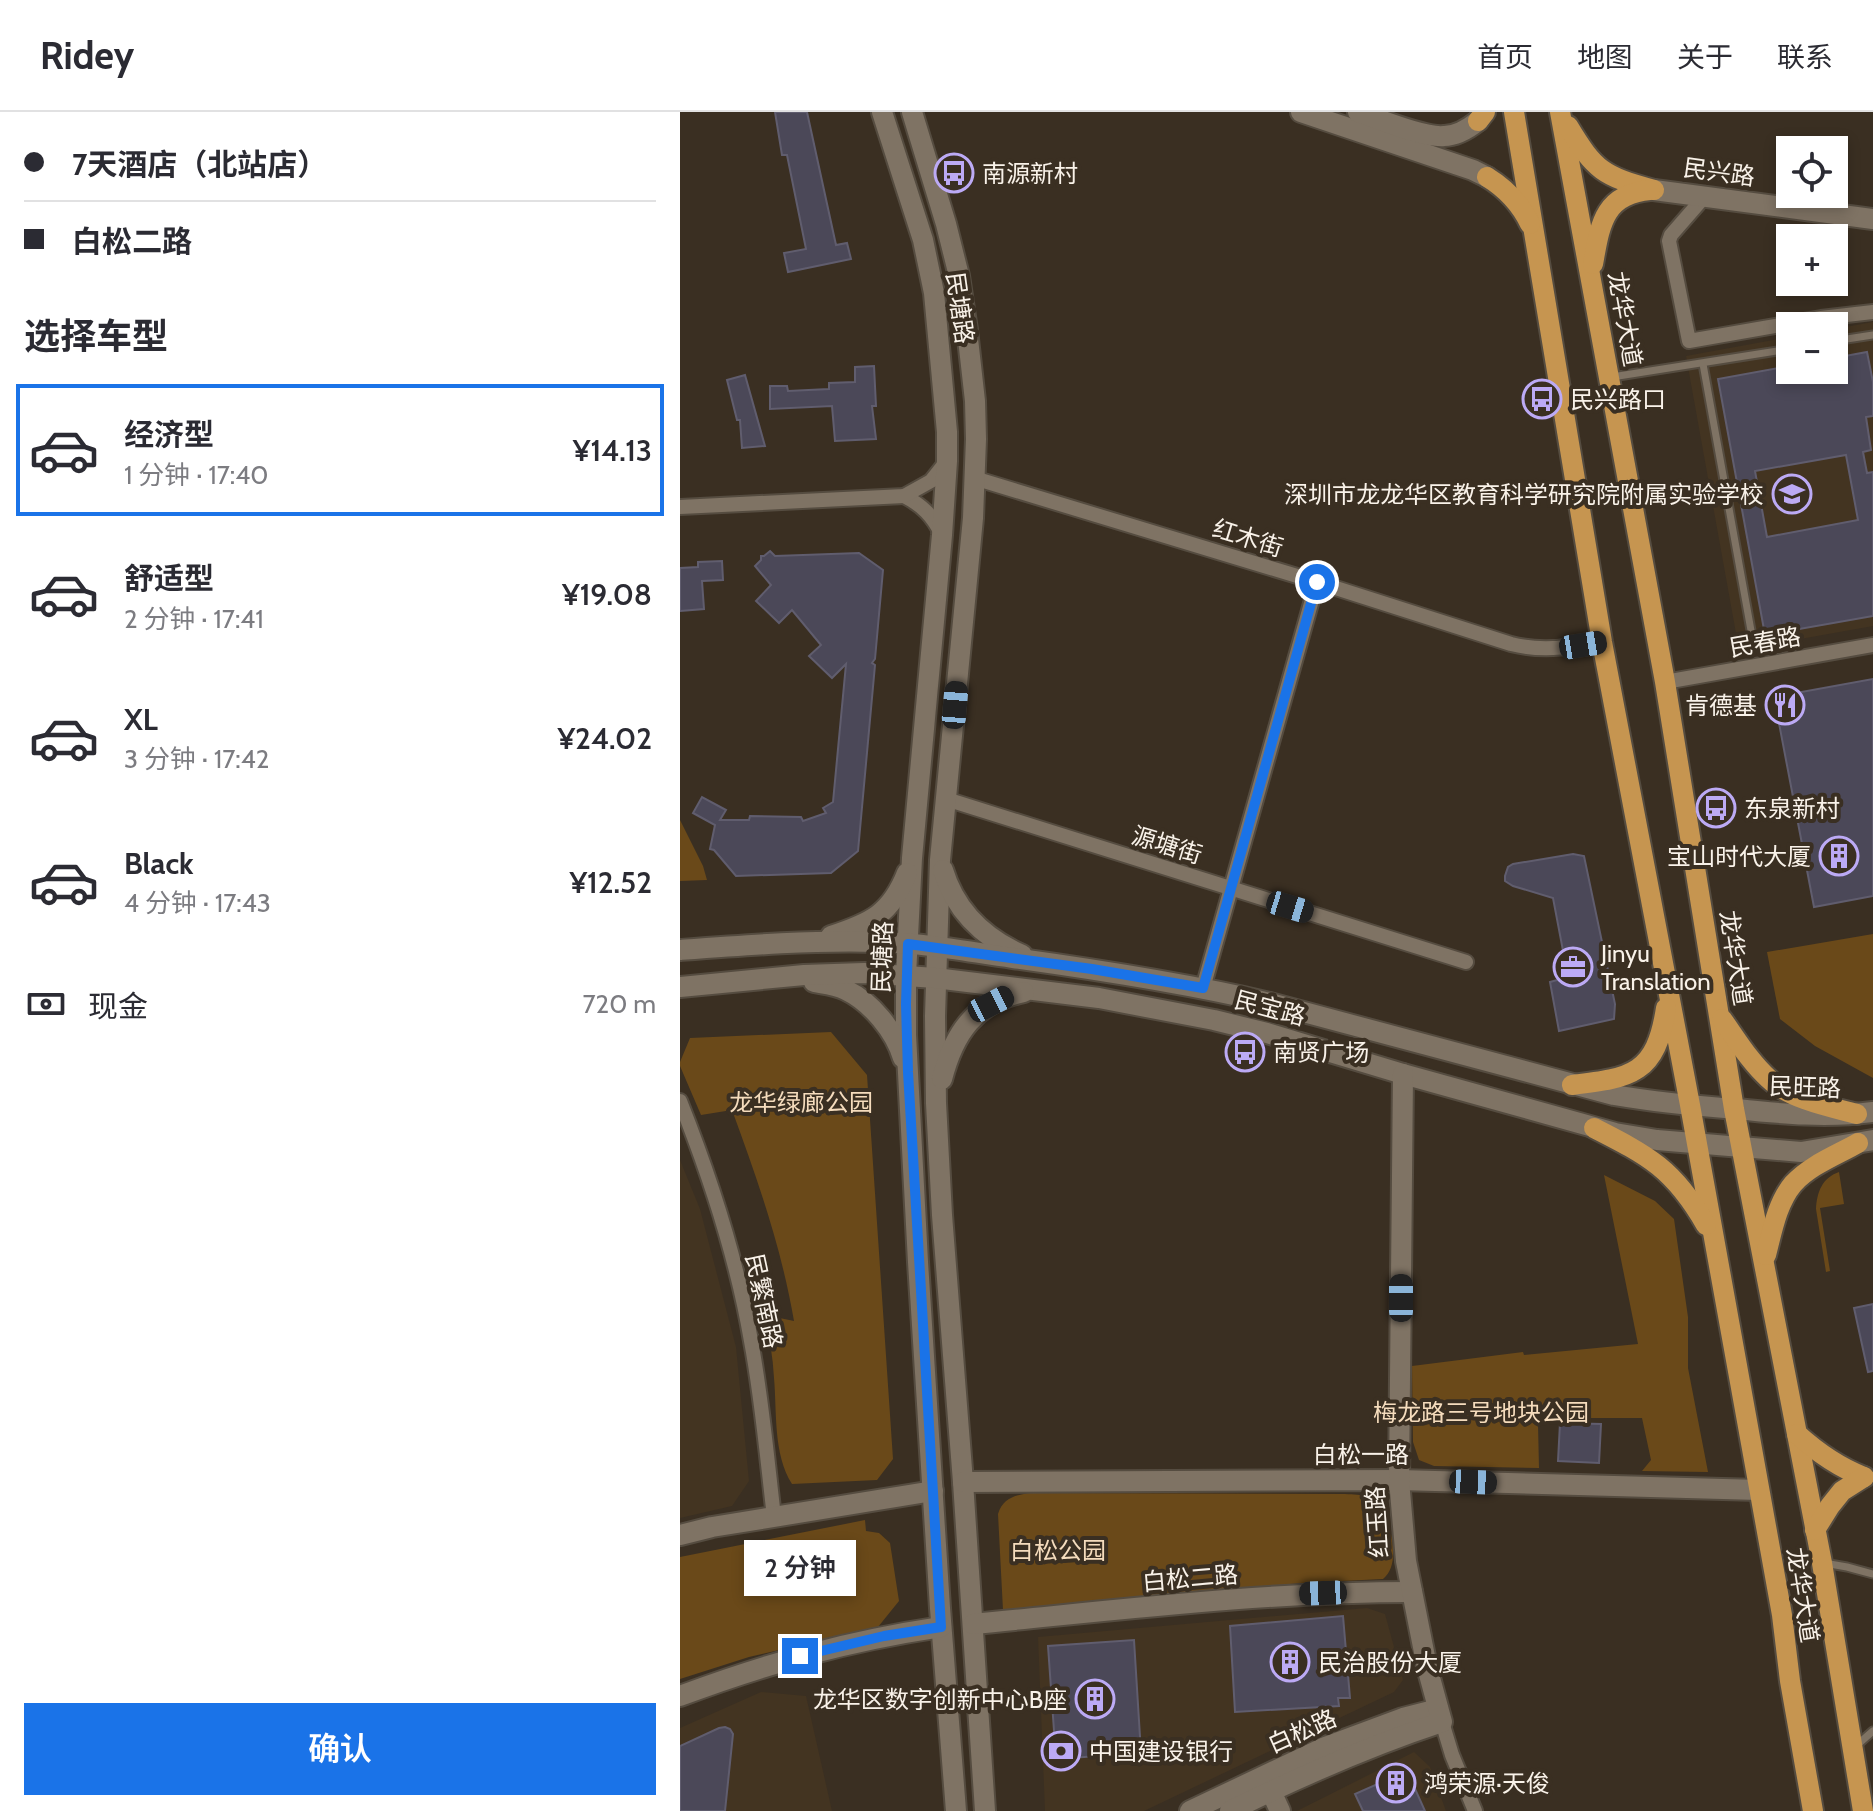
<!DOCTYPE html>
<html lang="zh">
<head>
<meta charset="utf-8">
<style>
  body { margin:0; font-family:Cabin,"Noto Sans SC",sans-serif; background:#f7f7f7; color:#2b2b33; height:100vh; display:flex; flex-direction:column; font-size:30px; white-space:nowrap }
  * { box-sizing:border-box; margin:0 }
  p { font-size:26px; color:#7c7c81 }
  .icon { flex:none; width:44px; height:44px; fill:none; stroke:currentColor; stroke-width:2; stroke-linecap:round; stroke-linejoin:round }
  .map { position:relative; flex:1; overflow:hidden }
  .panel { display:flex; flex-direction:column; background:#fff; width:680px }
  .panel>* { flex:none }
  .top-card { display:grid; align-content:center; height:176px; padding:0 24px; background:#fff }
  .controls { position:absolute; left:1096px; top:24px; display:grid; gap:16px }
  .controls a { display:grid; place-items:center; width:72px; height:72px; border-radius:0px; background:#fff; box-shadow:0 4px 12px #0003; font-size:40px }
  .end { position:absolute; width:36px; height:36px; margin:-18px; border:10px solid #1a73e8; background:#fff; box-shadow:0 0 0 4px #fff }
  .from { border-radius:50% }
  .bubble { position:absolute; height:56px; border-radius:0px; background:#fff; box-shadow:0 4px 12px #0003; font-size:26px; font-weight:600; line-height:56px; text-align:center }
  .car { position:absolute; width:24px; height:48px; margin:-24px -12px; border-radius:10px; box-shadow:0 0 6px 2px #0007; background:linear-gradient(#222 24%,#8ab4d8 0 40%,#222 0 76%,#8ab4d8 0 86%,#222 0) }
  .top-card b { display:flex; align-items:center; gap:28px; height:76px; font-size:30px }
  .top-card b+b { border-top:2px solid #e1e1e2 }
  .top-card i { width:20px; height:20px; background:#2b2b33 }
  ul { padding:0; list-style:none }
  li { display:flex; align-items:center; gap:24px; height:132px; margin:0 16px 12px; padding:0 8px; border:4px solid transparent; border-radius:0px }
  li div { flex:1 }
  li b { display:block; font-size:30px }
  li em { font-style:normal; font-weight:600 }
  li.active { border-color:#1a73e8 }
  li>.icon { width:72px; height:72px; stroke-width:1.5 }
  h2 { padding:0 24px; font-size:36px; line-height:96px }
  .pay { display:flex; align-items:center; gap:20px; height:88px; padding:0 24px; font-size:30px }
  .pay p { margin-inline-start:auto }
  .primary-button { display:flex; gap:16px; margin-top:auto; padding:16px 24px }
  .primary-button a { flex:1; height:92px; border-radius:0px; background:#1a73e8; color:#fff; font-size:32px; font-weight:600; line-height:92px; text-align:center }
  header { display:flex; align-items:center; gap:48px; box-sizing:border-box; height:112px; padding:0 40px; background:#fff; border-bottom:2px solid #e1e1e2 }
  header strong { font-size:38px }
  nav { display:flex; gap:44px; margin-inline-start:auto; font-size:28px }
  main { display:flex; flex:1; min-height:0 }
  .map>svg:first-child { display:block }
  .built { fill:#433421 }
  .green { fill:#6a4919 }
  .building { fill:#4b4858; stroke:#605d6e; stroke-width:2; fill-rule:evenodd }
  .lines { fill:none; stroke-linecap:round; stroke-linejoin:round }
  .lane-casing { stroke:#554c40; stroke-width:11 }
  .street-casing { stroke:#554c40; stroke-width:18 }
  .secondary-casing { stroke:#554c40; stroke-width:24 }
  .primary-casing { stroke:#554c40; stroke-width:24 }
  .lane { stroke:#7f7364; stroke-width:7 }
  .street { stroke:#7f7364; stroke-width:14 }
  .secondary { stroke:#7f7364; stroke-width:20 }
  .primary { stroke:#c69550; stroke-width:20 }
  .route { stroke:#1a73e8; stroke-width:10 }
  .labels { text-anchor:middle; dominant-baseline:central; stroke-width:8; stroke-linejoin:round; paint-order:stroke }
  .street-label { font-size:24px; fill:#f9f2e9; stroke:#3a2f22 }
  .poi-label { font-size:24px; fill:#f9f2e9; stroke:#3a2f22; text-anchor:start }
  .park-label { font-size:24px; fill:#f5dcbd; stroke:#3a2f22 }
</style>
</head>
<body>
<header>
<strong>Ridey</strong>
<nav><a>首页</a><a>地图</a><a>关于</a><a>联系</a></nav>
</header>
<main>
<section class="panel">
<div class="top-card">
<b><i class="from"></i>7天酒店（北站店）</b>
<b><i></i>白松二路</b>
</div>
<h2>选择车型</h2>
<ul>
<li class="active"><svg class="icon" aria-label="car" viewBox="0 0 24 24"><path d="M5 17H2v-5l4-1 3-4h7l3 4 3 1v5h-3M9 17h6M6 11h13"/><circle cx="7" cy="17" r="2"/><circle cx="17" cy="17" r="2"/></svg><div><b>经济型</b><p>1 分钟 · 17:40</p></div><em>¥14.13</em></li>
<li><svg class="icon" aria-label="car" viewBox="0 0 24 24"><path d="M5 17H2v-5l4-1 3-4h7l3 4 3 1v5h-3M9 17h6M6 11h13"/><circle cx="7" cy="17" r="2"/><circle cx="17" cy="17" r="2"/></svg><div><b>舒适型</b><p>2 分钟 · 17:41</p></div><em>¥19.08</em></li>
<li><svg class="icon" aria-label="car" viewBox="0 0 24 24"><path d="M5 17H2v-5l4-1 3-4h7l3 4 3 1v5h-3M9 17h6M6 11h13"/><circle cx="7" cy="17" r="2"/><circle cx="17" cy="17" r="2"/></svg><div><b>XL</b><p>3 分钟 · 17:42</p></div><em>¥24.02</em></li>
<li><svg class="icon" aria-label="car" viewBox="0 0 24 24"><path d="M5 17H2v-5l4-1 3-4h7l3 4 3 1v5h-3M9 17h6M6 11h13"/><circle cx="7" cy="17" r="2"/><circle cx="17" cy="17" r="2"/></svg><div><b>Black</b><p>4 分钟 · 17:43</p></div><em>¥12.52</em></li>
</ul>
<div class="pay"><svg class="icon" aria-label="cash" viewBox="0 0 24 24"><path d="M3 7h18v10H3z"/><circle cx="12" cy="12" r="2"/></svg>现金<p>720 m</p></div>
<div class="primary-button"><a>确认</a></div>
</section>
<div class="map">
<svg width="1193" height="1699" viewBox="0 0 1193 1699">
  <rect width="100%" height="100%" fill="#3a2f22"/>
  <g class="built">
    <polygon points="1193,210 1193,514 1059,538 1006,244 1110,225 1110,258 1154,258 1154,217"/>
    <polygon points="0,1048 20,1097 56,1235 69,1369 52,1394 0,1406"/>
    <polygon points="687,1496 705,1502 723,1568 714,1580 464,1699 365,1699 358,1525"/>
    <polygon points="81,1580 126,1584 152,1699 0,1699 0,1616"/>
    <polygon points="734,1640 750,1655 766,1699 617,1699"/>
  </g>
  <g class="green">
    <polygon points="0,708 23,754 27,768 0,769"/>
    <polygon points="1193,822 1193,966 1135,934 1100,907 1087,840"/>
    <path d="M151,920L187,963L213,1347L197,1368L112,1372C93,1342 97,1300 94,1266C93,1245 89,1224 85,1203L114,1209C101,1134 78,1069 52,998L21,1003L0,954V950L10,926Z"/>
    <path d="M1159,1060L1164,1092L1140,1096L1150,1159L1146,1160L1136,1097C1137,1080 1142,1066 1159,1060Z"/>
    <polygon points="924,1063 975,1089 994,1107 1008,1205 1008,1256 1028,1360 962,1359 971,1348 962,1306 906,1306 861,1308 858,1312 859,1356 754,1354 739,1348 733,1330 732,1254 843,1240 844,1243 958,1232"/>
    <path d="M350,1381L665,1382C682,1383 695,1382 706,1398C709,1418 722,1451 703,1467L621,1471L389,1494L323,1498L318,1402C323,1386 335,1383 350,1381Z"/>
    <polygon points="185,1408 186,1419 199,1421 210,1431 219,1489 198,1515 69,1545 0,1567 0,1445"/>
  </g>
  <g class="building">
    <polygon points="95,0 127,0 156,133 167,131 171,147 108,160 104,141 126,137 107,43 102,43"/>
    <path d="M1187,240L1193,270V304L1186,305L1191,338L1183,340L1187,361L1193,360V504L1085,523L1038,267L1110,254V258H1154V246ZM1166,343L1178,408L1087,425L1075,359Z"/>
    <polygon points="194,254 196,294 192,294 196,327 155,329 152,294 90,297 90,274 107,274 108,279 149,277 149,271 175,270 175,255"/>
    <polygon points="65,263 85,334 62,336 60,308 57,308 47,268"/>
    <polygon points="90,439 95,444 179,441 203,458 195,547 192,551 195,553 178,739 151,761 56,764 34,738 30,737 35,713 13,701 22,685 46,698 40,708 69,708 70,704 121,705 123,709 146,701 143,696 153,690 166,552 152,566 129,544 141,533 112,498 99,511 76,489 91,473 75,454 81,448 81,444 84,444"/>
    <polygon points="42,449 43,468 22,469 24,497 0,499 0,456 18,455 18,450"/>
    <polygon points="1193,567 1193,784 1134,795 1094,585"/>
    <polygon points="893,742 904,744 935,892 934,907 879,919 870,870 888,865 873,786 833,774 825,769 825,764 828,755 833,752"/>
    <polygon points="1193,1192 1193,1259 1188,1260 1174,1196"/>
    <polygon points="880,1311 921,1312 919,1351 878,1349"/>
    <polygon points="663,1504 670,1586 658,1586 659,1594 555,1600 550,1514"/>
    <polygon points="454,1528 461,1641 376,1647 368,1534"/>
    <polygon points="45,1615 50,1617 53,1622 45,1699 0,1699 0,1634 39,1616"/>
    <polygon points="727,1659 745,1699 683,1699 675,1682"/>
  </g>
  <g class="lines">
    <defs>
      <g id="lane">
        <polyline points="1154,229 1193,223"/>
        <polyline points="1023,252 1072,524"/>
        <polyline points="932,265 1110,237"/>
        <polyline points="1144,1451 1167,1455 1193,1462"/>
        <polyline points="1177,1633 1193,1619"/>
      </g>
      <g id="street">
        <polyline points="1025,84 991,123 989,129 1009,229 1141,206 1193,200"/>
        <path d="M294,366L637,470L831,532C863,540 889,535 922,530"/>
        <path d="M224,384C242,393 253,404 262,423"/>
        <polyline points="0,395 224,384 251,369 266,350"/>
        <polyline points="985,570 1193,533"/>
        <polyline points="266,687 786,850"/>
        <polyline points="523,876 637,470"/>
        <path d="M0,989C31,1067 57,1147 71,1229C82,1287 87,1346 94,1405"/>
        <polyline points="762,1610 772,1643 795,1699"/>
      </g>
      <g id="secondary">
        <polyline points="202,0 243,128 254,181 267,320 267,349 262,423 232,746 226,863 226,923 238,1150 260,1496 276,1699"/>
        <polyline points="232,0 266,112 279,164 287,218 295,289 296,327 293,406 260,748 255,904 256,991 262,1103 283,1370 305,1699"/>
        <polyline points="621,0 793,58 807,65"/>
        <path d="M678,0C699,7 744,26 764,24C777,24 788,17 798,9"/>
        <polyline points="974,78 1193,107"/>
        <path d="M263,758C275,798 304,826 342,843"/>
        <path d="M151,824C191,811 211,802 227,761"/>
        <path d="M0,838C67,833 133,828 200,830C245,831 289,840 333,846C420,858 505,871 590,891L934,983C975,990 1016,994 1057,997C1103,1002 1148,1006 1193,1000"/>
        <path d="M134,870C145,872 156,873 166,878C191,890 215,919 223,946"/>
        <polyline points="0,875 124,863 184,861 255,866 419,886 534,908 587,921 723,962 935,1021 977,1028 1121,1040 1193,1028"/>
        <path d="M262,967C274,921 295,890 344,880"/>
        <polyline points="283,1370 719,1368 1079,1378"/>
        <polyline points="0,1423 32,1415 253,1379"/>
        <path d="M293,1512C439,1498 585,1480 732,1480"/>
        <path d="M0,1584C88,1551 168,1529 261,1515"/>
        <polyline points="585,1666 600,1699"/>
        <polyline points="510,1699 645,1635 723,1606 758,1597"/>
        <path d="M550,1699C619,1665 689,1634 762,1610L747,1555L726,1449L719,1368L723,962"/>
      </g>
      <g id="primary">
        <polyline points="834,0 922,530 1010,993 1102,1503 1110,1569 1133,1699"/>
        <polyline points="880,0 985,570 1054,997 1142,1451 1183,1699"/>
        <polyline points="798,9 805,0"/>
        <path d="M888,14C915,59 923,64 974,78"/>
        <path d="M807,65C825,76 841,93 850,112"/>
        <path d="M913,152C920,114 923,82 970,78"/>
        <path d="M1042,907C1057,928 1070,950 1089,967C1110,987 1150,995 1177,1002"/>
        <path d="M892,973C952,966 976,962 986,896"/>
        <path d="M914,1016C969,1044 994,1057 1026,1113"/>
        <path d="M1086,1143C1092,1120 1097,1091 1113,1072C1130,1053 1157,1043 1178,1031"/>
        <path d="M1117,1322C1138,1341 1158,1355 1184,1365"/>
        <polyline points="1135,1418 1150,1394 1162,1379 1184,1365"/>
      </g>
    </defs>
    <use href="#lane" class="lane-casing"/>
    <use href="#street" class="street-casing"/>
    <use href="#secondary" class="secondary-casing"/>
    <use href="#primary" class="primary-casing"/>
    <use href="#lane" class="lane"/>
    <use href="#street" class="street"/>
    <use href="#secondary" class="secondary"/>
    <use href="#primary" class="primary"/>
  </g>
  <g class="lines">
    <polyline class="route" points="120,1544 204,1524 261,1515 228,960 226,892 228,832 412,857 523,876 637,470"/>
  </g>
  <defs>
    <symbol id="bus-ring" viewBox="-11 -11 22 22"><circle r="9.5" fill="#3a2f22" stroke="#bcaaf5" stroke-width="1.5"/><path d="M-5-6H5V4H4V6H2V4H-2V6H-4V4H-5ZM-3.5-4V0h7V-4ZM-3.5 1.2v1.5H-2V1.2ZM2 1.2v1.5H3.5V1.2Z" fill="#bcaaf5"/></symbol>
    <symbol id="school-ring" viewBox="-11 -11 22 22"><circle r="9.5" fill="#3a2f22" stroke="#bcaaf5" stroke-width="1.5"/><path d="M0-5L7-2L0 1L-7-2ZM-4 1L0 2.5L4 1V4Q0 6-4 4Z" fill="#bcaaf5"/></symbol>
    <symbol id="restaurant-ring" viewBox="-11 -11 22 22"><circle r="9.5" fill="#3a2f22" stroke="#bcaaf5" stroke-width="1.5"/><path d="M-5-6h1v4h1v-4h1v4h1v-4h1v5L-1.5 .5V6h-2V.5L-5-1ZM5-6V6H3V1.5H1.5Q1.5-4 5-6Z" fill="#bcaaf5"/></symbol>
    <symbol id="building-ring" viewBox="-11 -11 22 22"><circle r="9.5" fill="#3a2f22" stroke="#bcaaf5" stroke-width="1.5"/><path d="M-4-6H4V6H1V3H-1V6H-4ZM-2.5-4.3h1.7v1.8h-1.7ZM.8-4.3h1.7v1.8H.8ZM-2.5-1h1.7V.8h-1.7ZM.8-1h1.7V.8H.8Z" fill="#bcaaf5"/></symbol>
    <symbol id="office-ring" viewBox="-11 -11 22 22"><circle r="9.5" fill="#3a2f22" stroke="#bcaaf5" stroke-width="1.5"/><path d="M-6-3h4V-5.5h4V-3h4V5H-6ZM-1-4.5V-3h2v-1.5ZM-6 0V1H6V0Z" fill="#bcaaf5"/></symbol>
    <symbol id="bank-ring" viewBox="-11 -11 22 22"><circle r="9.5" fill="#3a2f22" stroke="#bcaaf5" stroke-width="1.5"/><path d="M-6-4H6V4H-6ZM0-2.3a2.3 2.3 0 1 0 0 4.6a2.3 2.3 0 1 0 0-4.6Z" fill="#bcaaf5"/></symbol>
  </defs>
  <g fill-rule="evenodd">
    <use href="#bus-ring" x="252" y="39" width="44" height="44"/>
    <use href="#bus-ring" x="840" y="265" width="44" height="44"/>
    <use href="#school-ring" x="1090" y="360" width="44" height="44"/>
    <use href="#restaurant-ring" x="1083" y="571" width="44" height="44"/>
    <use href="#bus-ring" x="1014" y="674" width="44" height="44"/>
    <use href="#building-ring" x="1137" y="722" width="44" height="44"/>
    <use href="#office-ring" x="871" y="833" width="44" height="44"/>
    <use href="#bus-ring" x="543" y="918" width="44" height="44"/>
    <use href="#building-ring" x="588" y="1528" width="44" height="44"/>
    <use href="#building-ring" x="393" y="1565" width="44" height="44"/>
    <use href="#bank-ring" x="359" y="1617" width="44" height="44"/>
    <use href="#building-ring" x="694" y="1649" width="44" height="44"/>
  </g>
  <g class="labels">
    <g class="street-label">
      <text transform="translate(1039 60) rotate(8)">民兴路</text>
      <text transform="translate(280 196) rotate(82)">民塘路</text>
      <text transform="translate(945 207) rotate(80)">龙华大道</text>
      <text transform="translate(568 426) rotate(17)">红木街</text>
      <text transform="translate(1085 530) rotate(-10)">民春路</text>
      <text transform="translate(487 733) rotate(17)">源塘街</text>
      <text transform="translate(202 845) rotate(-88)">民塘路</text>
      <text transform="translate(1056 846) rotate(81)">龙华大道</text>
      <text transform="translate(590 896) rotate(15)">民宝路</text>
      <text transform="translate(1125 975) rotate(2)">民旺路</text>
      <text transform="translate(84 1189) rotate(78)">民繁南路</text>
      <text x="681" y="1342">白松一路</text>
      <text transform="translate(697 1410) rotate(-94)">红玉路</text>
      <text transform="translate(510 1466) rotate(-5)">白松二路</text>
      <text transform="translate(1123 1483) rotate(81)">龙华大道</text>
      <text transform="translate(622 1619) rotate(-24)">白松路</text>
    </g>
    <g class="poi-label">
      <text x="302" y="61">南源新村</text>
      <text x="890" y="287">民兴路口</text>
      <text x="1084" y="382" text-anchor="end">深圳市龙龙华区教育科学研究院附属实验学校</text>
      <text x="1077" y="593" text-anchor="end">肯德基</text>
      <text x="1064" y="696">东泉新村</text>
      <text x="1131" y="744" text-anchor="end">宝山时代大厦</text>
      <text x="921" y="841">Jinyu<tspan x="921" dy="28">Translation</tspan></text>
      <text x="593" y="940">南贤广场</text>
      <text x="638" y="1550">民治股份大厦</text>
      <text x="387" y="1587" text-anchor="end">龙华区数字创新中心B座</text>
      <text x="409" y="1639">中国建设银行</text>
      <text x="744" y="1671">鸿荣源·天俊</text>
    </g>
    <g class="park-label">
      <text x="121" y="990">龙华绿廊公园</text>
      <text x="801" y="1300">梅龙路三号地块公园</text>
      <text x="378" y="1438">白松公园</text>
    </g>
  </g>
</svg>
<div class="controls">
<a><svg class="icon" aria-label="locate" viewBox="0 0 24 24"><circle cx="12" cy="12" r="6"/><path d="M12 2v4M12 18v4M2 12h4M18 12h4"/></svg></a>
<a>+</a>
<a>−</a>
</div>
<i class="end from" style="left:637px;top:470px"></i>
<i class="end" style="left:120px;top:1544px"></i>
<div class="bubble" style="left:64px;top:1428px;width:112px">2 分钟</div>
<i class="car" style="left:903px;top:533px;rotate:81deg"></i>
<i class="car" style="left:275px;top:593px;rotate:5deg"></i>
<i class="car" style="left:610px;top:795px;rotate:107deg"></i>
<i class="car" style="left:311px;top:892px;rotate:63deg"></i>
<i class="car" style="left:721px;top:1186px;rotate:0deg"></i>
<i class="car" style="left:793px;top:1370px;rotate:92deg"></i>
<i class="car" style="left:643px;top:1481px;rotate:268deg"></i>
</div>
</main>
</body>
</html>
